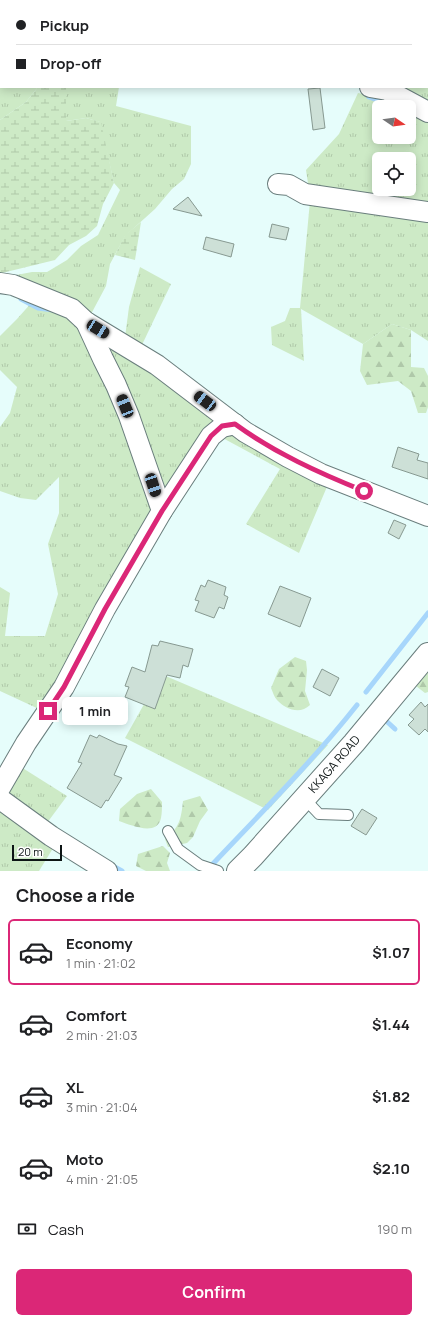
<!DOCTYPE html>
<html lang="en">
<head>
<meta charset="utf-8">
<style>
  body { margin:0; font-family:Manrope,sans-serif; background:#f6f6f6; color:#202124; height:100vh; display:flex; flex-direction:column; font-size:15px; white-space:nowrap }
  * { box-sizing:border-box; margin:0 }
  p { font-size:13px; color:#757577 }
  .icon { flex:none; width:22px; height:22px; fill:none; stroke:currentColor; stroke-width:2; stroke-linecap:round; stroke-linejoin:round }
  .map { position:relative; height:871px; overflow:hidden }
  .side { display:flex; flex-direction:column; background:#fff; flex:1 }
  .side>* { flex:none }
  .banner { position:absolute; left:0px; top:0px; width:428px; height:88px; box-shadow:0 2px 10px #0003; display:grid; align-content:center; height:88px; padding:0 16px; background:#fff }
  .needle { width:26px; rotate:103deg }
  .buttons { position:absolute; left:372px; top:100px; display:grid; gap:8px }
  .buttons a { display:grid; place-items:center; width:44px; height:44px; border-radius:6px; background:#fff; box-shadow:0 2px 10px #0003; font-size:20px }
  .scale { position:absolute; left:12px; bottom:10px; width:50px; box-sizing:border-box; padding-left:4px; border:2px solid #0d1515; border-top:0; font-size:11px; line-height:14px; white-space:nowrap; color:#0d1515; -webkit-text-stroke:3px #fff; paint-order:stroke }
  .end { position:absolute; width:18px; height:18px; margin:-9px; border:5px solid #db2777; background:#fff; box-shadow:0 0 0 2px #fff }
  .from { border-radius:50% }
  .bubble { position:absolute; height:28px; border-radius:6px; background:#fff; box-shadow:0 2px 10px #0003; font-size:13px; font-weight:700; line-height:28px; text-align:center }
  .car { position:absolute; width:12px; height:24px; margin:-12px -6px; border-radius:5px; box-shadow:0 0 3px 1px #0007; background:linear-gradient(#222 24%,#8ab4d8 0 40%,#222 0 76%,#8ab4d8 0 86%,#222 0) }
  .banner b { display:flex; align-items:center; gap:14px; height:38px; font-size:15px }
  .banner b+b { border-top:1px solid #e0e0e0 }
  .banner i { width:10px; height:10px; background:#202124 }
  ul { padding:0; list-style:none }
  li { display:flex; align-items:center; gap:12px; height:66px; margin:0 8px 6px; padding:0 8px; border:2px solid transparent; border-radius:6px }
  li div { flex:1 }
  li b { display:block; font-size:15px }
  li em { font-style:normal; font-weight:700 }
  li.current { border-color:#db2777 }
  li>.icon { width:36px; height:36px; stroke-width:1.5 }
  h2 { padding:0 16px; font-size:18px; line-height:48px }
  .pay { display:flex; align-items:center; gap:10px; height:44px; padding:0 16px; font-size:15px }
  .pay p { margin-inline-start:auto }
  .primary-button { display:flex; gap:8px; margin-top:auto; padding:8px 16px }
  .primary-button a { flex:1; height:46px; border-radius:6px; background:#db2777; color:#fff; font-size:16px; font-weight:700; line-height:46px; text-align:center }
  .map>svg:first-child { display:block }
  .grass { fill:url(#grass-tufts); fill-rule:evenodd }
  .forest { fill:url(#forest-firs) }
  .wetland { fill:url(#wetland-marsh) }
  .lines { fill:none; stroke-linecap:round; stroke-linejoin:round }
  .stream { stroke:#a7d6fb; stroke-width:5 }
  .building { fill:#cde0d7; stroke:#879991 }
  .lane-casing { stroke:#6a7e7d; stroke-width:12 }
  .street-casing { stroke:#6a7e7d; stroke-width:22 }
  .secondary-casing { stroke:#6a7e7d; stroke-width:24 }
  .lane { stroke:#fff; stroke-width:10 }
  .street { stroke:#fff; stroke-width:20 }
  .secondary { stroke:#fff; stroke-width:22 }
  .route { stroke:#db2777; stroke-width:5 }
  .labels { text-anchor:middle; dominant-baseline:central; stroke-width:3; stroke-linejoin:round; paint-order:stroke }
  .street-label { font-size:12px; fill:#0d1515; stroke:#fff }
</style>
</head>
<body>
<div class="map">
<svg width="428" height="871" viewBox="0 0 428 871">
  <defs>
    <pattern id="grass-tufts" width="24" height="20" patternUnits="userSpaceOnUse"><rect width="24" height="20" fill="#cdeac6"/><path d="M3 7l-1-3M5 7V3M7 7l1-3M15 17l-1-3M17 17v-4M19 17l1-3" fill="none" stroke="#afc8a9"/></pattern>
    <pattern id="forest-firs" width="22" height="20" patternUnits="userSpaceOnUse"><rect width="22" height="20" fill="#cdeac6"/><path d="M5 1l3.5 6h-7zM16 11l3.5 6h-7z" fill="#afc8a9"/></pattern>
    <pattern id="wetland-marsh" width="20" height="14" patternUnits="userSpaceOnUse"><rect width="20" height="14" fill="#cdeac6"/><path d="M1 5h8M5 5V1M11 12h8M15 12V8" fill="none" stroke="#afc8a9"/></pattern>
  </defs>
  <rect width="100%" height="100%" fill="#e6fdfb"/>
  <g class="grass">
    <polygon points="0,0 37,1 1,1 1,87 38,87 26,102 0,120"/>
    <polygon points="88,0 214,0 88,1"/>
    <polygon points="427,0 428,0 428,107 371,87 427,87"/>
    <polygon points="66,87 119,87 116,106 191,126 191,164 184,179 172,189 155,209 125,236 110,264 106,286 90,316 6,277 32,272 47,272 67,260 81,246 98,235 120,190 114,183 100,122 86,118 66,121"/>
    <path d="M358,93L373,96L404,107H379V137H409V109L428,117V211L309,190L306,170L339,134ZM379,159H409V189H379Z"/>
    <polygon points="310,201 428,219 428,341 411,330 392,324 363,344 301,309 304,361 272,345 271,327 285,321 290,308 300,308"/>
    <polygon points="140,267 171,284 140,349 125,337 129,307"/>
    <polygon points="33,301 80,321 157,504 41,710 0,691 0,587 10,593 5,636 45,636 58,594 48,544 59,513 59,477 36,500 20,498 0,491 0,427 10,413 17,387 0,370 0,336 17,319"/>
    <polygon points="90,328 227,422 164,493"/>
    <polygon points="229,429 329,482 299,553 246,524 280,469 219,436"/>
    <polygon points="161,674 328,745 268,810 125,738"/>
    <polygon points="21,767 67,796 44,827 7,793"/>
    <polygon points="0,809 55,845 39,871 0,871"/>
  </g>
  <g class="forest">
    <polygon points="392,324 411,330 411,367 424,368 428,376 428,407 426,413 418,413 411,391 398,381 367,385 360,371 363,344"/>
    <path d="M295,657L306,661L307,670L305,691L310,705C300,715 285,709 277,700C274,697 273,692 271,688L279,669Z"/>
    <polygon points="428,660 428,692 425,693 416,686 419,673"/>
    <path d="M151,789L162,802C162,807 162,813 161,818C157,837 131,825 119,821L120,809L137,794Z"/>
    <path d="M200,796L208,810L200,821L193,837L187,843L168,847L165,839C180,827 181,819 183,801Z"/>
    <polygon points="163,846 170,853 167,863 170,871 146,871 136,866 138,854"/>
  </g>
  <g class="wetland">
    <polygon points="38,87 66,87 66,121 86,118 101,122 114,183 103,204 97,226 86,236 69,245 55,260 2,273 0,275 0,120 26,102"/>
    <polygon points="141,222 135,260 115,255 125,235"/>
  </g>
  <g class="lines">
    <g class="stream">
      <polyline points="369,97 396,107"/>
      <polyline points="21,299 38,308 53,310"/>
      <polyline points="366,692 428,613"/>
      <polyline points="383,718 395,729"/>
      <polyline points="111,865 122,871"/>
      <path d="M209,868C259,815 312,762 357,705"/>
    </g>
  </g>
  <g class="building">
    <polygon points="320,88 325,128 313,130 308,89"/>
    <polygon points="188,197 202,216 173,209"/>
    <polygon points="272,224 289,228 286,240 269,237"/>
    <polygon points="206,237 234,244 231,257 203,249"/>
    <polygon points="398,447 419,454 417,460 428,463 428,479 392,467"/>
    <polygon points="394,520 406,525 399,539 388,533"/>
    <polygon points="208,580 226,587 224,595 228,597 224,609 219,607 214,618 195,611 199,601 195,600 201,585 205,587"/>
    <polygon points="280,586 311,598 300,627 268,614"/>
    <polygon points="160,641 193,649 188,667 183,665 180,678 167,675 155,709 125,697 129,687 125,686 132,667 145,672 152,645 158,646"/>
    <polygon points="322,669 339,678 330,696 313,687"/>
    <polygon points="421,702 425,707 428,704 428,732 425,729 419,735 408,725 414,719 409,715"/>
    <polygon points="90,735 97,738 99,735 118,744 127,746 114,775 122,778 108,801 106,800 101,808 67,788 82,763 78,762"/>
    <polygon points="362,809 377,818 366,835 351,826"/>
  </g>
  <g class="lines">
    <defs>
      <g id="lane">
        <polyline points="304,798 319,814 348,815"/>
        <polyline points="168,831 178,849 200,865 218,871"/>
      </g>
      <g id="street">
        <polyline points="370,87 387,90 428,112"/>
        <polyline points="278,184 289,185 305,194 428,212"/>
        <polyline points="0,283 13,285 72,309 86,322 157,365 245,432 288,457 321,474 428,516"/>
        <polyline points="86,322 103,359 116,385 129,416 162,511"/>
        <polyline points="0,788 26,743 64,687 105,609 162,511 211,436 222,427 235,424"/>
        <polyline points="0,799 51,836 107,871"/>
      </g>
      <polyline id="secondary" points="238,871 253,856 354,743 428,654"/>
    </defs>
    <use href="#lane" class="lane-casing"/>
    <use href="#street" class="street-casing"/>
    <use href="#secondary" class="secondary-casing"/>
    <use href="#lane" class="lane"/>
    <use href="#street" class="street"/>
    <use href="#secondary" class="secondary"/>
  </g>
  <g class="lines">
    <path class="route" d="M48,711L64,687L105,609L162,511L211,436L222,426L235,424C275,453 319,473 364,491"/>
  </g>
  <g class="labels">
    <g class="street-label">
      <text transform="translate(334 764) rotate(-49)">KKAGA ROAD</text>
    </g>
  </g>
</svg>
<div class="buttons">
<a><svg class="needle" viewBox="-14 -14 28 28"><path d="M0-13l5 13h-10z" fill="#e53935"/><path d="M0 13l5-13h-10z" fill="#757577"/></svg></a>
<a><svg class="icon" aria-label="locate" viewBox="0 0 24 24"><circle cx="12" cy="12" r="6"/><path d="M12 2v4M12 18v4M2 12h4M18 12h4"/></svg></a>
</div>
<div class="scale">20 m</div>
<i class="end from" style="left:364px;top:491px"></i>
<i class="end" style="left:48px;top:711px"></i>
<div class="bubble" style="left:62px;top:697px;width:66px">1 min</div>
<i class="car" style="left:98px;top:329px;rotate:121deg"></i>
<i class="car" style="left:205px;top:401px;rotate:307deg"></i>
<i class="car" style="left:125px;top:406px;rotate:338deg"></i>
<i class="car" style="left:153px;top:485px;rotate:162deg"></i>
<div class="banner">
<b><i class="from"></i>Pickup</b>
<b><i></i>Drop-off</b>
</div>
</div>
<section class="side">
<h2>Choose a ride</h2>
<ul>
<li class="current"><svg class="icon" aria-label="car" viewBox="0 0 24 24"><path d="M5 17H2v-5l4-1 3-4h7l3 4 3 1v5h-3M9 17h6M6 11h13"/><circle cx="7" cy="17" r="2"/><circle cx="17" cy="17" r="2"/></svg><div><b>Economy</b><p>1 min · 21:02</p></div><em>$1.07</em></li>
<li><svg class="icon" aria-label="car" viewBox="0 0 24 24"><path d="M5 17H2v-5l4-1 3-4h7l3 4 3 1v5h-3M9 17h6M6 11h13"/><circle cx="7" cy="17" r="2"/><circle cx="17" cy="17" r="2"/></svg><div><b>Comfort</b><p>2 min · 21:03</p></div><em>$1.44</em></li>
<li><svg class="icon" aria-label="car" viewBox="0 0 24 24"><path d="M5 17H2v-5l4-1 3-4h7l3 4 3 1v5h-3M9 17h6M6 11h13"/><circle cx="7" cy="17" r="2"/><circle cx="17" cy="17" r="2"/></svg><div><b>XL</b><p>3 min · 21:04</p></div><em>$1.82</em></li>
<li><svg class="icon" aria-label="car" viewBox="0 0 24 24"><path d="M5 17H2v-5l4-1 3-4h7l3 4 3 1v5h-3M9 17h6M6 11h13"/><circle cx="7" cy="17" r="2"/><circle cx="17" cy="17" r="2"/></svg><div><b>Moto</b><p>4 min · 21:05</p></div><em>$2.10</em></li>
</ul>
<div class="pay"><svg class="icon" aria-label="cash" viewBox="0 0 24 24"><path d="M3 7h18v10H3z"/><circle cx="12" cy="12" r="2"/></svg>Cash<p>190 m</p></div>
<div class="primary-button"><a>Confirm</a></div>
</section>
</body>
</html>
